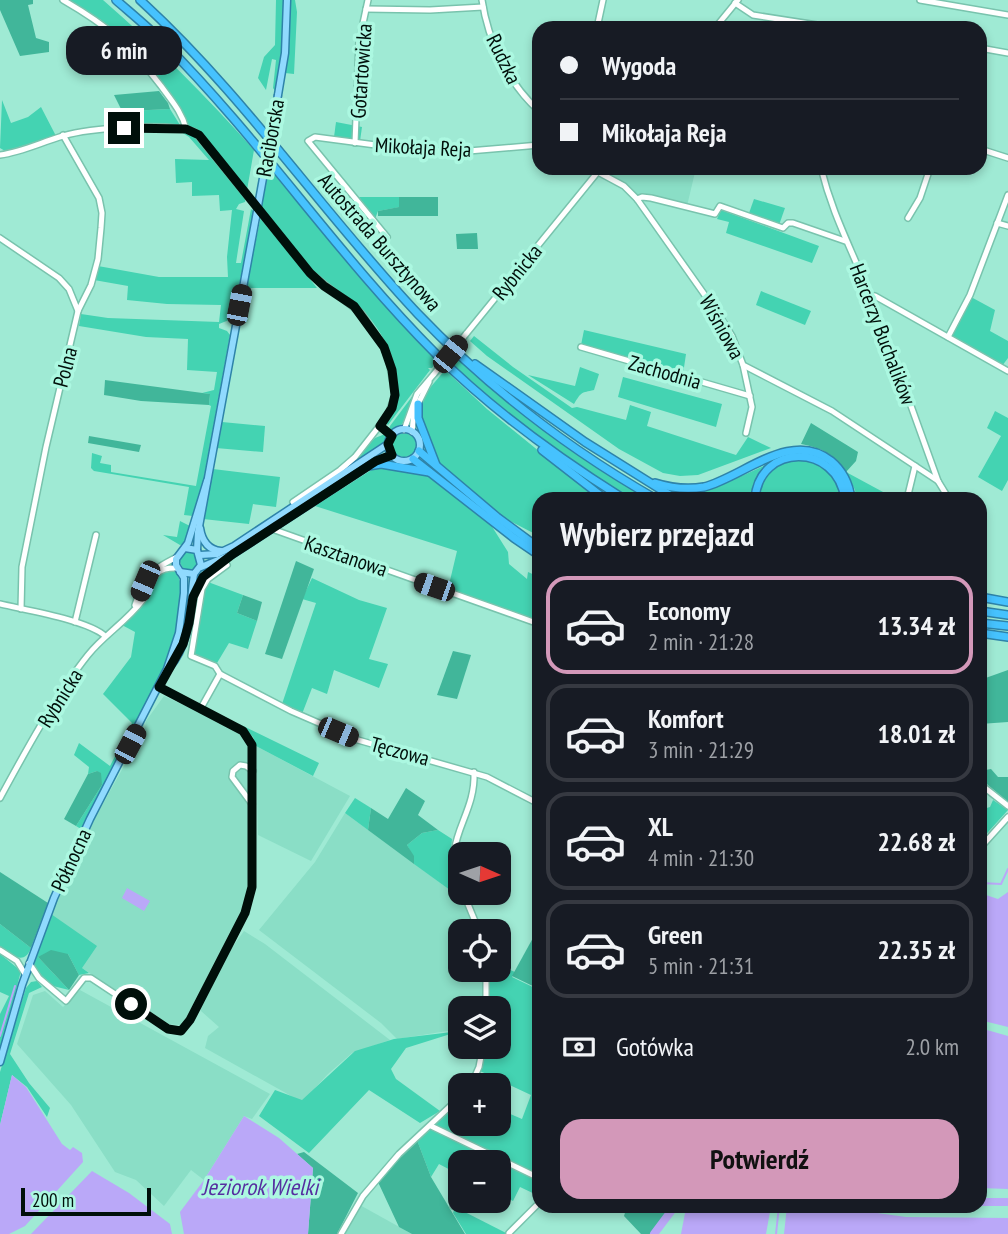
<!DOCTYPE html>
<html lang="pl">
<head>
<meta charset="utf-8">
<style>
  body { margin:0; font-family:"PT Sans Narrow",sans-serif; background:#242831; color:#f1f3f6; height:100vh; display:flex; flex-direction:column; font-size:26px; white-space:nowrap }
  * { box-sizing:border-box; margin:0 }
  p { font-size:23px; color:#9ea1a6 }
  .icon { flex:none; width:38px; height:38px; fill:none; stroke:currentColor; stroke-width:2; stroke-linecap:round; stroke-linejoin:round }
  .map { position:relative; flex:1; overflow:hidden }
  .drawer { position:absolute; left:532px; top:492px; width:455px; height:721px; display:flex; flex-direction:column; background:#171b24; border-radius:21px; box-shadow:0 4px 10px #0003 }
  .drawer>* { flex:none }
  .top-card { position:absolute; left:532px; top:21px; width:455px; height:154px; border-radius:21px; box-shadow:0 4px 10px #0003; display:grid; align-content:center; height:154px; padding:0 28px; background:#171b24 }
  .needle { width:46px; rotate:93deg }
  .controls { position:absolute; left:448px; top:842px; display:grid; gap:14px }
  .controls a { display:grid; place-items:center; width:63px; height:63px; border-radius:14px; background:#171b24; box-shadow:0 4px 10px #0003; font-size:35px }
  .scale { position:absolute; left:21px; bottom:18px; width:130px; box-sizing:border-box; padding-left:7px; border:4px solid #000f0a; border-top:0; font-size:19px; line-height:24px; white-space:nowrap; color:#000f0a; -webkit-text-stroke:5px #acf8e1; paint-order:stroke }
  .end { position:absolute; width:32px; height:32px; margin:-16px; border:9px solid #000f0a; background:#fff; box-shadow:0 0 0 4px #fff }
  .from { border-radius:50% }
  .bubble { position:absolute; height:49px; border-radius:21px; background:#171b24; box-shadow:0 4px 10px #0003; font-size:23px; font-weight:700; line-height:49px; text-align:center }
  .car { position:absolute; width:21px; height:42px; margin:-21px -10px; border-radius:9px; box-shadow:0 0 5px 2px #0007; background:linear-gradient(#222 24%,#8ab4d8 0 40%,#222 0 76%,#8ab4d8 0 86%,#222 0) }
  .top-card b { display:flex; align-items:center; gap:24px; height:66px; font-size:26px }
  .top-card b+b { border-top:2px solid #363941 }
  .top-card i { width:18px; height:18px; background:#f1f3f6 }
  ul { padding:0; list-style:none }
  li { display:flex; align-items:center; gap:21px; height:98px; margin:0 14px 10px; padding:0 14px; border:4px solid #363941; border-radius:21px }
  li div { flex:1 }
  li b { display:block; font-size:26px }
  li em { font-style:normal; font-weight:700 }
  li.current { border-color:#d398b9 }
  li>.icon { width:63px; height:63px; stroke-width:1.5 }
  h2 { padding:0 28px; font-size:32px; line-height:84px }
  .pay { display:flex; align-items:center; gap:18px; height:77px; padding:0 28px; font-size:26px }
  .pay p { margin-inline-start:auto }
  .button { display:flex; gap:14px; margin-top:auto; padding:14px 28px }
  .button a { flex:1; height:80px; border-radius:21px; background:#d398b9; color:#111; font-size:28px; font-weight:700; line-height:80px; text-align:center }
  .map>svg:first-child { display:block }
  .built { fill:#8adec6 }
  .green { fill:#44d3b2 }
  .forest { fill:#41b69a }
  .water { fill:#baa8f8 }
  .lines { fill:none; stroke-linecap:round; stroke-linejoin:round }
  .stream { stroke:#baa8f8; stroke-width:2 }
  .river { stroke:#baa8f8; stroke-width:8 }
  .minor-casing { stroke:#79c3ad; stroke-width:8 }
  .major-casing { stroke:#2e83a9; stroke-width:9 }
  .highway-casing { stroke:#2e83a9; stroke-width:10 }
  .minor { stroke:#fff; stroke-width:5 }
  .major { stroke:#90dafe; stroke-width:6 }
  .highway { stroke:#46c2fe; stroke-width:7 }
  .minor-bridge-casing { stroke:#79c3ad; stroke-width:8; stroke-linecap:butt }
  .major-bridge-casing { stroke:#2e83a9; stroke-width:9; stroke-linecap:butt }
  .minor-bridge { stroke:#fff; stroke-width:5 }
  .major-bridge { stroke:#90dafe; stroke-width:6 }
  .route { stroke:#000f0a; stroke-width:9 }
  .labels { text-anchor:middle; dominant-baseline:central; stroke-width:7; stroke-linejoin:round; paint-order:stroke }
  .street-label { font-size:21px; fill:#000f0a; stroke:#acf8e1 }
  .water-label { font-size:23px; font-style:italic; fill:#562fa0; stroke:#acf8e1 }
</style>
</head>
<body>
<div class="map">
<svg width="1008" height="1234" viewBox="0 0 1008 1234">
  <rect width="100%" height="100%" fill="#9fead4"/>
  <g class="built">
    <polygon points="608,168 696,168 687,206 634,194 608,177 605,170"/>
    <polygon points="164,696 212,718 241,734 248,742 248,886 242,912 186,1018 180,1025 166,1024 82,968 51,914 72,862 94,820 145,728 146,721"/>
    <polygon points="256,746 350,796 311,861 258,835"/>
    <polygon points="345,813 461,898 465,905 477,931 460,931 460,970 483,970 484,1008 460,1008 460,1029 397,1039 381,1023 259,930 315,862"/>
    <polygon points="244,931 265,944 390,1040 352,1053 328,1074 302,1102 205,1048 208,1036 219,1027 201,1011 200,1007 226,956"/>
    <polygon points="80,990 270,1094 252,1119 244,1116 204,1180 191,1170 164,1206 136,1180 115,1172 71,1105 17,1044 33,995 45,991 63,1007"/>
    <polygon points="358,1204 412,1234 346,1234 345,1233"/>
  </g>
  <g class="green">
    <path d="M67,0H103C158,48 206,96 254,150L247,190L201,134L188,126L164,87L125,38L101,20Z"/>
    <polygon points="276,0 284,0 282,52 276,92 273,88 276,60 272,59 266,90 258,78 264,57 275,45"/>
    <polygon points="289,0 295,0 297,12 294,74 285,73 288,43"/>
    <polygon points="2,100 11,123 28,117 41,107 56,136 5,151 0,148"/>
    <polygon points="170,109 180,125 125,126 123,113 128,111"/>
    <polygon points="336,122 362,127 360,141 334,137"/>
    <polygon points="178,130 192,133 246,195 245,202 239,204 236,209 244,211 236,263 241,263 251,209 255,213 232,316 229,320 219,324 219,328 227,331 230,335 203,483 193,516 184,515 189,487 94,471 91,468 92,453 102,456 100,463 111,465 111,472 196,486 211,406 209,405 210,394 202,393 214,390 217,372 187,370 188,339 146,337 79,326 81,314 108,318 219,322 221,305 167,304 127,300 128,286 94,280 98,266 159,277 228,277 227,257 232,210 220,211 219,195 192,196 192,182 176,183 175,159 209,160 189,137"/>
    <path d="M269,168L360,278L437,361L432,368H428L430,370L388,425L386,423C413,386 388,336 360,307C347,294 329,287 316,275C296,256 279,231 261,208Z"/>
    <polygon points="359,197 399,197 400,207 378,211 375,219"/>
    <polygon points="754,199 785,208 779,225 748,216"/>
    <polygon points="721,210 819,246 812,263 726,233 729,222 717,219"/>
    <polygon points="261,216 317,288 251,288 247,322 240,316"/>
    <polygon points="761,291 811,311 805,325 756,305"/>
    <polygon points="971,297 995,310 990,331 1008,341 1008,358 1002,366 951,337"/>
    <polygon points="584,330 686,354 683,374 581,345"/>
    <polygon points="474,336 513,367 572,408 577,407 626,420 630,405 651,412 647,426 736,455 748,437 771,448 698,475 680,476 663,473 619,449 487,356 470,341"/>
    <polygon points="456,356 553,437 651,499 630,499 606,484 547,444 449,364"/>
    <path d="M580,367L599,374L594,390C581,393 582,391 574,404L528,375L575,386Z"/>
    <polygon points="445,370 487,409 598,499 539,499 539,536 504,518 440,467 420,418 420,406 429,389"/>
    <polygon points="623,377 722,404 716,427 618,397"/>
    <path d="M417,390C412,405 408,429 389,430L390,426Z"/>
    <polygon points="995,411 1008,418 1008,480 1002,491 978,477 1001,436 987,428"/>
    <polygon points="222,422 265,426 263,452 216,448"/>
    <circle cx="404" cy="445" r="12"/>
    <polygon points="385,434 386,443 343,472 375,438"/>
    <path d="M794,460C823,462 835,471 842,499H758C762,477 773,465 794,460Z"/>
    <path d="M770,463L757,476L750,499H686L668,490C704,496 739,477 770,463Z"/>
    <polygon points="376,467 431,475 491,525 508,552 509,564 527,579 528,572 539,577 539,622 448,589 457,551 315,506"/>
    <polygon points="213,469 280,477 276,507 253,504 249,524 203,519"/>
    <polygon points="846,472 896,499 856,499 855,490"/>
    <polygon points="180,521 190,526 184,544 180,545 163,535 177,537"/>
    <circle cx="189" cy="561" r="9"/>
    <path d="M170,570L175,571C204,609 132,735 112,772C103,790 94,815 81,829L76,826L102,785L97,771L88,774L89,767L74,755L79,743L110,766L132,723L103,694L131,657L135,632L122,625C128,618 136,612 142,604C152,591 151,575 170,570Z"/>
    <polygon points="312,578 359,600 387,608 369,659 388,664 379,688 334,670 327,694 312,688 302,714 282,704 316,603 302,599"/>
    <polygon points="208,582 243,595 237,613 257,621 248,649 229,643 217,663 193,654 205,583"/>
    <polygon points="239,724 319,763 313,776 256,746 253,737"/>
    <polygon points="355,798 371,808 368,830 345,813"/>
    <polygon points="993,800 1008,810 980,841 980,810 990,807"/>
    <polygon points="438,830 452,839 450,864 465,905 461,898 414,864 413,856 407,845 422,833"/>
    <polygon points="51,914 97,946 82,968 89,973 79,975 68,954 38,957 69,990 53,986 34,968 35,958"/>
    <path d="M0,924L31,948C24,966 12,955 0,947Z"/>
    <polygon points="0,954 21,971 0,1050 0,1014 9,996 0,992"/>
    <polygon points="499,965 515,972 512,977 539,990 539,1177 433,1124 460,1102 460,1124 499,1124 499,1109 522,1119 531,1095 480,1071 486,1047 499,1046 499,1008 489,1008 488,970 499,970"/>
    <polygon points="37,981 42,987 29,993 10,1054 29,1083 50,1108 47,1117 27,1087 12,1075 0,1125 0,1072 26,988 31,982"/>
    <polygon points="460,1031 406,1048 391,1069 396,1079 440,1111 420,1123 369,1090 309,1153 259,1116 275,1090 302,1100 355,1051 394,1039"/>
    <polygon points="431,1128 476,1151 471,1162 460,1162 460,1175 439,1164 431,1177 417,1140"/>
    <polygon points="481,1152 539,1181 539,1196 520,1187 513,1201 499,1194 499,1162 476,1162"/>
    <polygon points="455,1207 508,1234 466,1234 453,1213"/>
  </g>
  <g class="forest">
    <polygon points="0,0 33,0 33,4 28,5 36,38 49,42 49,52 20,56 0,10"/>
    <polygon points="159,91 168,103 170,109 128,111 123,113 114,95"/>
    <polygon points="399,197 438,197 438,216 378,216 378,211 399,207"/>
    <polygon points="477,233 478,249 457,249 456,234"/>
    <polygon points="105,380 210,394 209,405 141,401 104,395"/>
    <path d="M811,423L858,452L856,461L846,472C835,454 821,448 801,444Z"/>
    <polygon points="89,436 141,445 139,452 88,443"/>
    <polygon points="296,561 314,569 282,659 265,654"/>
    <polygon points="243,595 262,602 257,621 237,613"/>
    <polygon points="453,651 471,655 457,699 437,695"/>
    <polygon points="1008,670 1008,722 980,724 980,680"/>
    <polygon points="991,769 998,777 1008,777 1008,802 981,779 980,771"/>
    <polygon points="97,771 101,773 102,785 76,826 64,819 88,774"/>
    <polygon points="406,788 425,801 418,815 438,830 422,833 407,845 414,856 414,864 368,830 371,808 388,819"/>
    <polygon points="0,872 48,903 31,948 0,924"/>
    <polygon points="539,927 539,989 512,976"/>
    <polygon points="51,950 68,954 79,975 69,990 38,957"/>
    <polygon points="417,1140 431,1177 465,1234 412,1234 399,1227 378,1182 403,1152"/>
    <polygon points="304,1152 358,1193 337,1234 308,1234 313,1168 297,1154"/>
    <polygon points="627,1206 672,1206 651,1234 641,1234 624,1216"/>
  </g>
  <g class="water">
    <polygon points="127,888 150,901 144,911 122,898"/>
    <polygon points="1008,892 1008,1027 980,1020 980,893 998,899"/>
    <polygon points="980,1028 1008,1036 1008,1189 980,1188"/>
    <polygon points="12,1075 26,1087 62,1144 70,1150 73,1147 82,1153 83,1162 25,1226 9,1234 0,1234 0,1125"/>
    <polygon points="244,1116 279,1138 313,1168 308,1234 184,1234 180,1212 204,1180"/>
    <polygon points="92,1171 129,1193 170,1224 172,1234 31,1234"/>
    <polygon points="690,1206 771,1206 766,1234 681,1234 685,1213"/>
    <polygon points="787,1206 851,1206 870,1212 906,1217 1008,1218 1008,1234 784,1234"/>
  </g>
  <g class="lines">
    <g class="stream">
      <polyline points="980,883 1001,884 1008,869"/>
      <polyline points="0,1036 15,986"/>
      <polyline points="655,1233 655,1234"/>
      <polyline points="776,1234 779,1206"/>
    </g>
    <g class="river">
      <polyline points="980,1202 1008,1202"/>
      <polyline points="654,1234 675,1206"/>
    </g>
    <defs>
      <g id="minor">
        <path d="M63,0C108,26 129,44 161,86C171,100 182,112 186,129"/>
        <path d="M482,0C488,41 508,83 539,111"/>
        <polyline points="920,0 1008,15"/>
        <polyline points="735,3 753,15 836,28"/>
        <polyline points="366,9 430,10 483,7"/>
        <polyline points="597,28 603,0"/>
        <polyline points="715,28 738,0"/>
        <polyline points="980,48 1008,53"/>
        <polyline points="355,143 359,42 368,0"/>
        <polyline points="980,149 1008,158"/>
        <path d="M0,155C22,152 42,142 63,136C89,128 170,122 195,132L310,273L362,314L384,347L389,360L395,395L388,415L355,457L340,470L293,502"/>
        <path d="M821,168C831,208 845,236 861,274C889,342 913,412 938,481L949,499"/>
        <polyline points="598,172 624,186 637,199 721,318 732,336 743,365 832,411 938,481"/>
        <polyline points="637,199 642,197 651,198 715,214 720,206 783,228 788,223 793,223 845,241"/>
        <polyline points="908,218 920,198 930,168"/>
        <polyline points="997,223 1008,226"/>
        <polyline points="387,237 308,141 315,137 406,149 457,152 539,145"/>
        <polyline points="0,238 59,278 69,289 78,311"/>
        <polyline points="868,295 875,296 1008,371"/>
        <polyline points="466,334 601,168"/>
        <polyline points="948,337 970,295 1008,195"/>
        <polyline points="581,347 750,396"/>
        <polyline points="743,365 752,407 746,433"/>
        <polyline points="380,426 392,436"/>
        <polyline points="404,430 417,394 434,374"/>
        <polyline points="412,432 414,412 429,382"/>
        <polyline points="907,499 915,466"/>
        <polyline points="272,529 539,624"/>
        <polyline points="227,565 208,579 202,589 191,656 215,666 220,674 291,711 358,740 487,777 539,804"/>
        <path d="M0,604C25,610 88,620 105,636"/>
        <path d="M135,605C145,575 149,571 177,557"/>
        <polyline points="21,609 22,567 46,447 78,311 91,285 98,259 101,228 102,213 99,198 63,135"/>
        <polyline points="75,622 96,535"/>
        <polyline points="201,708 220,674"/>
        <polyline points="980,784 1008,806"/>
        <path d="M0,798C25,752 56,695 88,655C104,635 126,622 142,601C154,584 149,567 177,568"/>
        <polyline points="252,804 232,777 233,771 240,765 246,766 253,771"/>
        <polyline points="980,848 1008,817"/>
        <path d="M460,886C440,839 476,818 474,772"/>
        <polyline points="463,892 479,931"/>
        <polyline points="0,950 17,961 25,974"/>
        <polyline points="29,963 39,978 66,1001 84,978 91,978 168,1029 181,1031 190,1020 245,913 252,887 252,745 243,731 159,687"/>
        <polyline points="486,970 486,1008"/>
        <polyline points="471,1085 479,1067 483,1046"/>
        <polyline points="431,1126 539,1178"/>
        <polyline points="474,1162 479,1150"/>
        <polyline points="453,1206 460,1190"/>
        <polyline points="509,1233 539,1203"/>
        <polyline points="341,1234 363,1196 399,1154 460,1097"/>
      </g>
      <g id="major">
        <polyline points="278,95 285,53 287,0"/>
        <circle cx="404" cy="445" r="16"/>
        <path d="M200,528C202,541 208,550 221,551"/>
        <polyline points="197,550 198,532 256,217"/>
        <polyline points="200,555 217,554 234,546 388,444"/>
        <polyline points="201,567 233,554 376,461 392,455"/>
        <polyline points="180,572 194,574 201,565 197,550 185,548"/>
        <polyline points="194,594 203,577 226,559"/>
        <path d="M169,668C192,641 189,607 194,574"/>
        <polyline points="0,1062 22,985 54,898 90,819 167,669 179,633 184,593 184,578 176,565 176,559 188,543 207,481"/>
      </g>
      <g id="highway">
        <path d="M116,0C132,14 149,28 164,43C261,140 338,256 436,354C492,410 557,457 624,499"/>
        <path d="M140,0C244,95 322,212 418,314C488,387 568,449 656,499"/>
        <polyline points="475,364 585,442 676,499"/>
        <polyline points="418,404 418,418 436,465"/>
        <polyline points="542,450 605,499"/>
        <polyline points="419,451 497,517 539,548"/>
        <polyline points="413,459 514,538 539,555"/>
        <polyline points="368,466 381,464 429,472"/>
        <path d="M655,483C671,488 687,490 704,487C743,477 791,429 831,461C843,471 849,483 851,499"/>
        <path d="M755,499C759,443 837,442 845,499"/>
        <polyline points="980,597 1008,602"/>
        <polyline points="980,611 1008,615"/>
        <polyline points="980,623 1008,626"/>
        <polyline points="980,633 1008,637"/>
      </g>
    </defs>
    <use href="#minor" class="minor-casing"/>
    <use href="#major" class="major-casing"/>
    <use href="#highway" class="highway-casing"/>
    <use href="#minor" class="minor"/>
    <use href="#major" class="major"/>
    <use href="#highway" class="highway"/>
    <defs>
      <polyline id="minor-bridge" points="434,374 466,334"/>
      <polyline id="major-bridge" points="256,217 278,95"/>
    </defs>
    <use href="#minor-bridge" class="minor-bridge-casing"/>
    <use href="#major-bridge" class="major-bridge-casing"/>
    <use href="#minor-bridge" class="minor-bridge"/>
    <use href="#major-bridge" class="major-bridge"/>
  </g>
  <g class="lines">
    <polyline class="route" points="124,128 186,129 199,135 310,273 324,286 354,306 384,347 392,370 395,395 392,408 380,426 392,436 388,444 392,455 376,461 233,554 203,577 193,597 189,623 183,644 159,687 243,731 252,745 252,887 245,913 190,1020 181,1031 168,1029 131,1004"/>
  </g>
  <g class="labels">
    <g class="street-label">
      <text transform="translate(504 59) rotate(64)">Rudzka</text>
      <text transform="translate(361 71) rotate(-86)">Gotartowicka</text>
      <text transform="translate(270 138) rotate(-80)">Raciborska</text>
      <text transform="translate(423 147) rotate(3)">Mikołaja Reja</text>
      <text transform="translate(380 242) rotate(49)">Autostrada Bursztynowa</text>
      <text transform="translate(517 272) rotate(-51)">Rybnicka</text>
      <text transform="translate(722 327) rotate(61)">Wiśniowa</text>
      <text transform="translate(883 334) rotate(69)">Harcerzy Buchalików</text>
      <text transform="translate(65 367) rotate(-75)">Polna</text>
      <text transform="translate(665 372) rotate(16)">Zachodnia</text>
      <text transform="translate(346 556) rotate(19)">Kasztanowa</text>
      <text transform="translate(60 698) rotate(-58)">Rybnicka</text>
      <text transform="translate(400 751) rotate(15)">Tęczowa</text>
      <text transform="translate(71 860) rotate(-65)">Północna</text>
    </g>
    <g class="water-label">
      <text x="260" y="1186">Jeziorok Wielki</text>
    </g>
  </g>
</svg>
<div class="controls">
<a><svg class="needle" viewBox="-14 -14 28 28"><path d="M0-13l5 13h-10z" fill="#e53935"/><path d="M0 13l5-13h-10z" fill="#9ea1a6"/></svg></a>
<a><svg class="icon" aria-label="locate" viewBox="0 0 24 24"><circle cx="12" cy="12" r="6"/><path d="M12 2v4M12 18v4M2 12h4M18 12h4"/></svg></a>
<a><svg class="icon" aria-label="layers" viewBox="0 0 24 24"><path d="M12 4l9 5-9 5-9-5zM3 14l9 5 9-5"/></svg></a>
<a>+</a>
<a>−</a>
</div>
<div class="scale">200 m</div>
<i class="end from" style="left:131px;top:1004px"></i>
<i class="end" style="left:124px;top:128px"></i>
<div class="bubble" style="left:66px;top:26px;width:116px">6 min</div>
<i class="car" style="left:239px;top:305px;rotate:11deg"></i>
<i class="car" style="left:450px;top:354px;rotate:39deg"></i>
<i class="car" style="left:145px;top:581px;rotate:203deg"></i>
<i class="car" style="left:434px;top:587px;rotate:289deg"></i>
<i class="car" style="left:338px;top:732px;rotate:113deg"></i>
<i class="car" style="left:130px;top:744px;rotate:28deg"></i>
<div class="top-card">
<b><i class="from"></i>Wygoda</b>
<b><i></i>Mikołaja Reja</b>
</div>
<section class="drawer">
<h2>Wybierz przejazd</h2>
<ul>
<li class="current"><svg class="icon" aria-label="car" viewBox="0 0 24 24"><path d="M5 17H2v-5l4-1 3-4h7l3 4 3 1v5h-3M9 17h6M6 11h13"/><circle cx="7" cy="17" r="2"/><circle cx="17" cy="17" r="2"/></svg><div><b>Economy</b><p>2 min · 21:28</p></div><em>13.34 zł</em></li>
<li><svg class="icon" aria-label="car" viewBox="0 0 24 24"><path d="M5 17H2v-5l4-1 3-4h7l3 4 3 1v5h-3M9 17h6M6 11h13"/><circle cx="7" cy="17" r="2"/><circle cx="17" cy="17" r="2"/></svg><div><b>Komfort</b><p>3 min · 21:29</p></div><em>18.01 zł</em></li>
<li><svg class="icon" aria-label="car" viewBox="0 0 24 24"><path d="M5 17H2v-5l4-1 3-4h7l3 4 3 1v5h-3M9 17h6M6 11h13"/><circle cx="7" cy="17" r="2"/><circle cx="17" cy="17" r="2"/></svg><div><b>XL</b><p>4 min · 21:30</p></div><em>22.68 zł</em></li>
<li><svg class="icon" aria-label="car" viewBox="0 0 24 24"><path d="M5 17H2v-5l4-1 3-4h7l3 4 3 1v5h-3M9 17h6M6 11h13"/><circle cx="7" cy="17" r="2"/><circle cx="17" cy="17" r="2"/></svg><div><b>Green</b><p>5 min · 21:31</p></div><em>22.35 zł</em></li>
</ul>
<div class="pay"><svg class="icon" aria-label="cash" viewBox="0 0 24 24"><path d="M3 7h18v10H3z"/><circle cx="12" cy="12" r="2"/></svg>Gotówka<p>2.0 km</p></div>
<div class="button"><a>Potwierdź</a></div>
</section>
</div>
</body>
</html>
